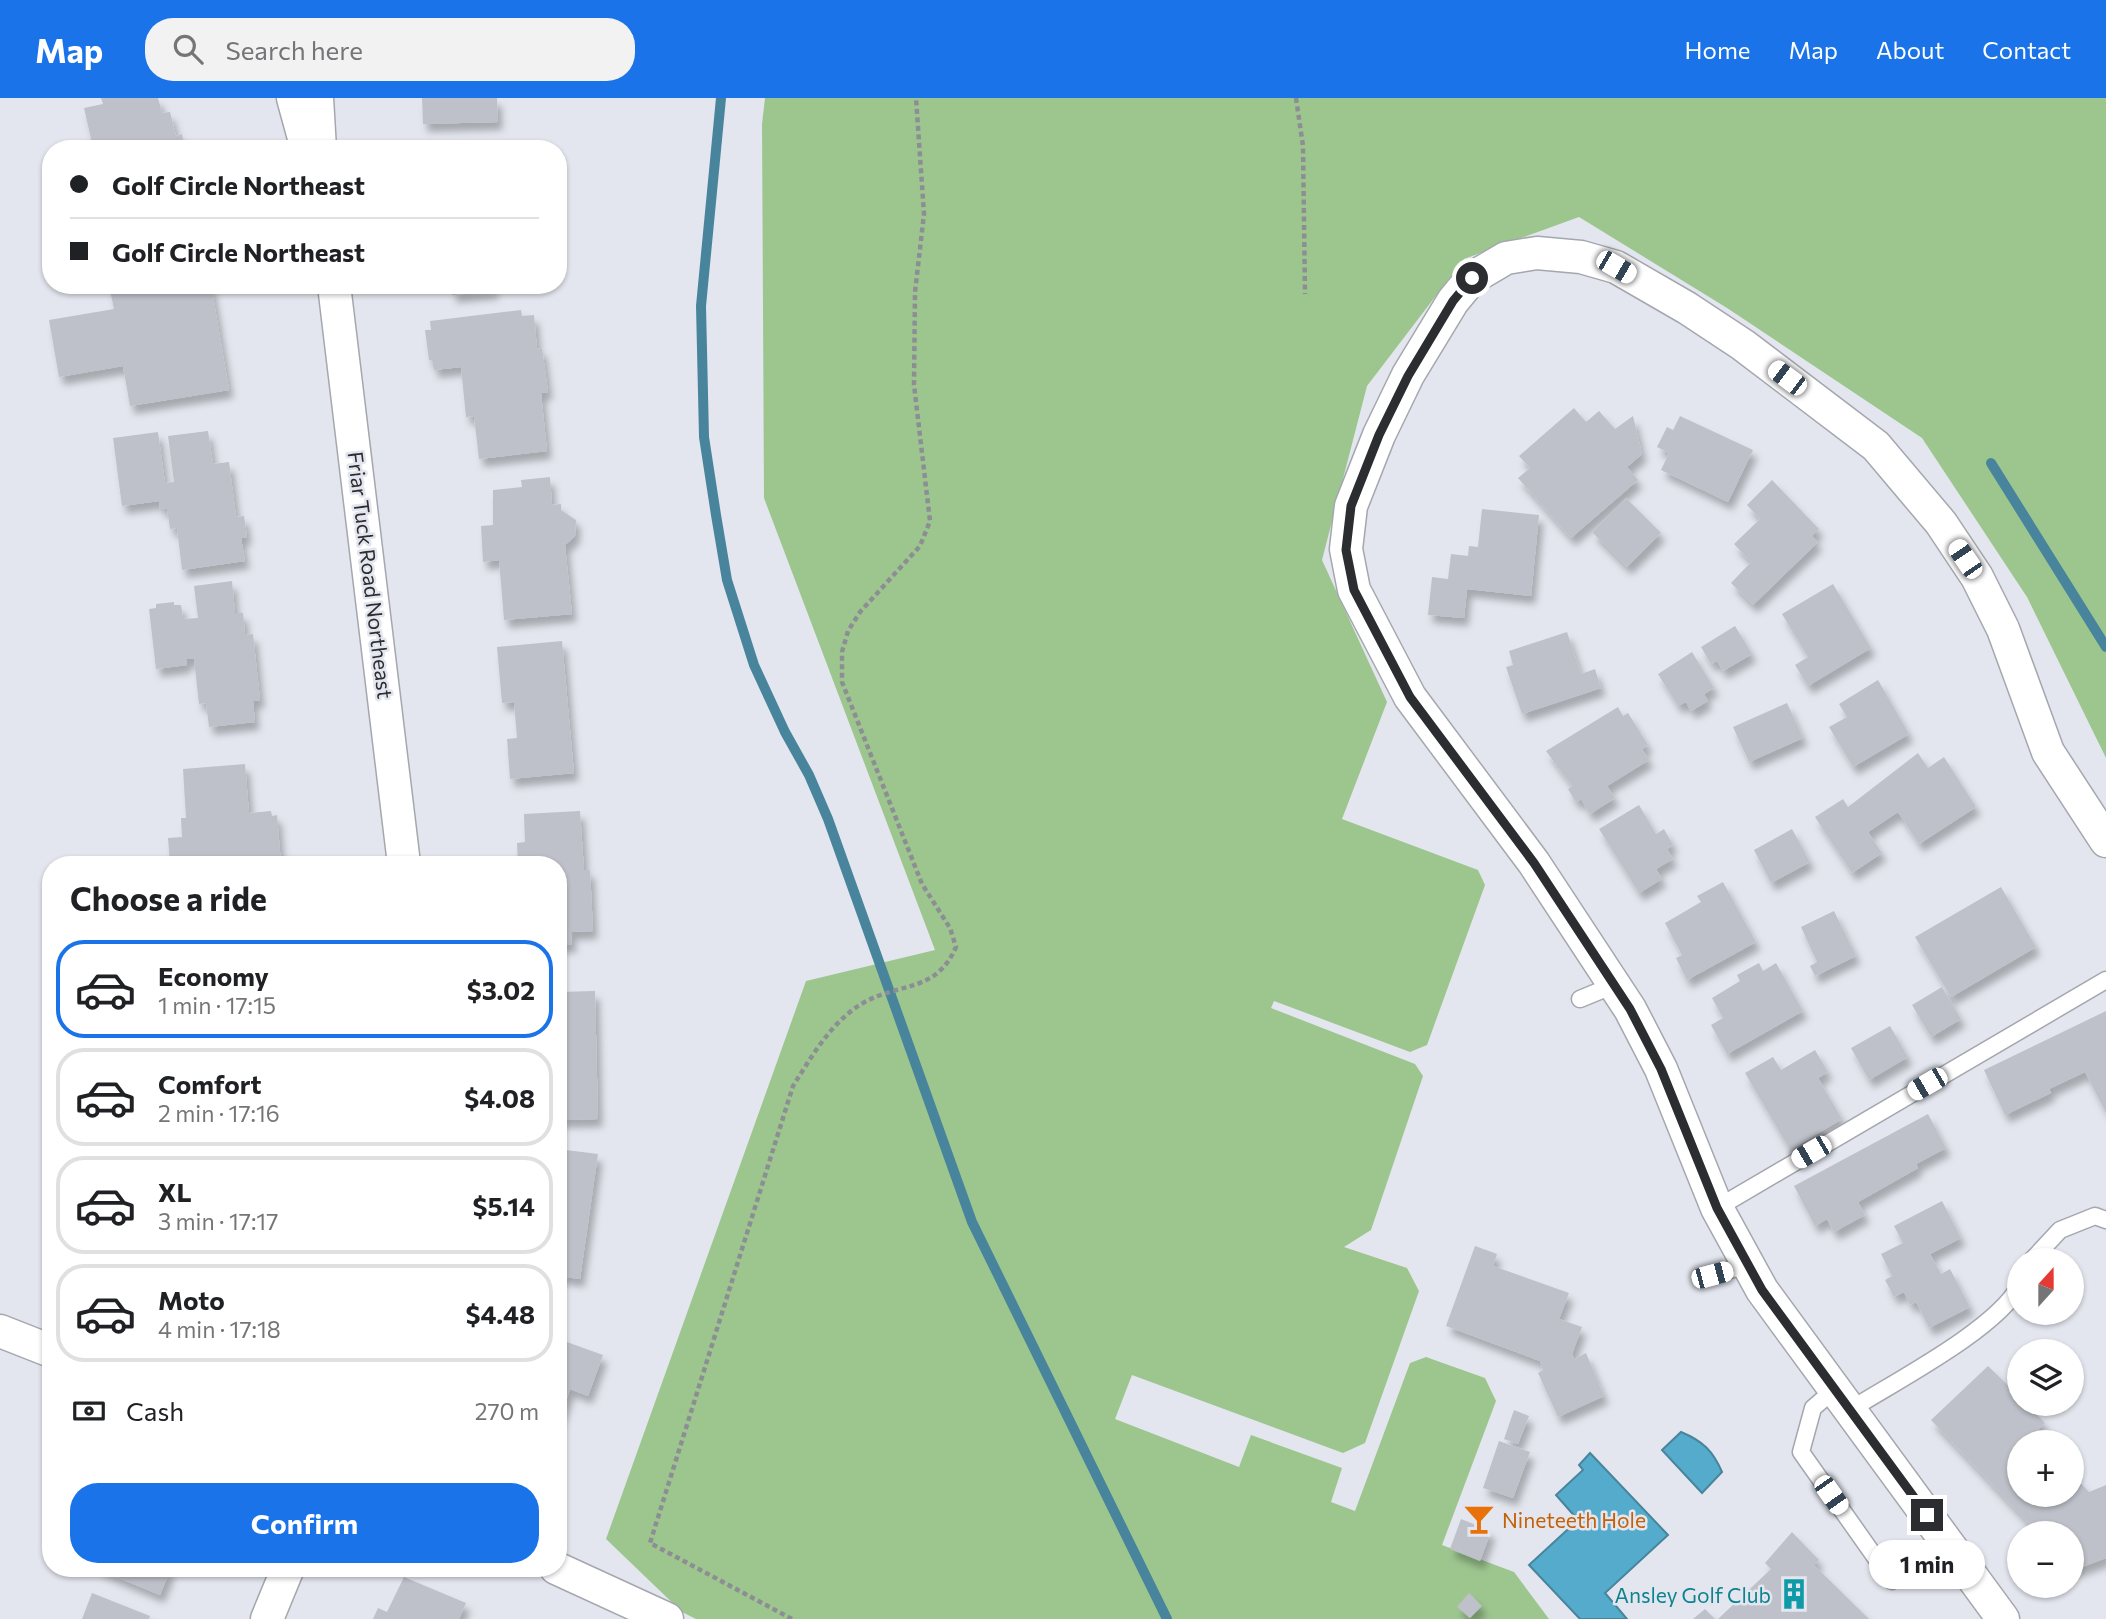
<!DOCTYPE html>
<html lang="en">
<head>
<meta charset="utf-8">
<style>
  body { margin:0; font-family:Commissioner,sans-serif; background:#f2f2f2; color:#202124; height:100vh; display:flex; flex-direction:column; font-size:26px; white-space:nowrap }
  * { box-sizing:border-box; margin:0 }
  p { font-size:23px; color:#757577 }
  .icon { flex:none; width:38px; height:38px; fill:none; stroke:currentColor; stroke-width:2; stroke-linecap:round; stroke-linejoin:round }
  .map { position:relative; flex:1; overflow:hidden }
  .drawer { position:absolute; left:42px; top:758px; width:525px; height:721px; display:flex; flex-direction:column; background:#fff; border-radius:28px; box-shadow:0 2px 5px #0004 }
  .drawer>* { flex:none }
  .top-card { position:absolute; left:42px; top:42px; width:525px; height:154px; border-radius:28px; box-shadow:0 2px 5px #0004; display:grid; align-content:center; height:154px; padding:0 28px; background:#fff }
  .needle { width:46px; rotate:21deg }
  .buttons { position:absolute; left:2007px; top:1150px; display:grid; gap:14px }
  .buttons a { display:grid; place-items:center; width:77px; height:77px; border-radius:50%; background:#fff; box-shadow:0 2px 5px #0004; font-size:35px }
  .end { position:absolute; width:32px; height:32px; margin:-16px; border:9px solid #2c2d30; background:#fff; box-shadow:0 0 0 4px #fff }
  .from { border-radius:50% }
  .bubble { position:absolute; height:49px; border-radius:24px; background:#fff; box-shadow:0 2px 5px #0004; font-size:23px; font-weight:700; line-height:49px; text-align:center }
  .car { position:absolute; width:21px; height:42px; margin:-21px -10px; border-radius:9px; box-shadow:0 0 5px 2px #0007; background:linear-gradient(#fff 24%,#345 0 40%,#fff 0 76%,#345 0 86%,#fff 0) }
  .top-card b { display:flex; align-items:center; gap:24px; height:66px; font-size:26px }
  .top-card b+b { border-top:2px solid #e0e0e0 }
  .top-card i { width:18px; height:18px; background:#202124 }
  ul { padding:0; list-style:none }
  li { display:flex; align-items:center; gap:21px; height:98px; margin:0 14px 10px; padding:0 14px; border:4px solid #e0e0e0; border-radius:28px }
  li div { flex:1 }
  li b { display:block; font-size:26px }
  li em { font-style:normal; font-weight:700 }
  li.on { border-color:#1a73e8 }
  li>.icon { width:63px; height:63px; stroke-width:1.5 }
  h2 { padding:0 28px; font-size:32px; line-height:84px }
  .pay { display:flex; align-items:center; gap:18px; height:77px; padding:0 28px; font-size:26px }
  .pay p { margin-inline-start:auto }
  .action { display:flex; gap:14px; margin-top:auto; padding:14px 28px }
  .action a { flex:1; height:80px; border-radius:28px; background:#1a73e8; color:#fff; font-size:28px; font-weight:700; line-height:80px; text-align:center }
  header { display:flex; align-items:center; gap:42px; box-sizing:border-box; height:98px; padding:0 35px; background:#1a73e8; color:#fff }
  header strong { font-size:33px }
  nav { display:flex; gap:38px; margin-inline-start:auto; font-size:24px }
  .search { width:490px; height:63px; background:#f2f2f2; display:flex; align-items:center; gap:18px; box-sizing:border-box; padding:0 24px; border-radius:28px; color:#757577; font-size:26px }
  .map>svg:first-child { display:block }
  .green { fill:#9dc68f }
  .water { fill:#54abcb; stroke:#48859c; stroke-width:2 }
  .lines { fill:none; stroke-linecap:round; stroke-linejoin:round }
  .stream { stroke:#48859c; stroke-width:10 }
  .building { fill:#bec1c9; filter:url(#shadow) }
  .service-casing { stroke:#a4a7ae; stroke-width:19 }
  .minor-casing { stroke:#a4a7ae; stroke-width:35 }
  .path { stroke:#8c8e94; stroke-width:4.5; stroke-dasharray:5 3.5; stroke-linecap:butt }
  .service { stroke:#fff; stroke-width:16 }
  .minor { stroke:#fff; stroke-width:32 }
  .route { stroke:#2c2d30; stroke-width:9 }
  .labels { text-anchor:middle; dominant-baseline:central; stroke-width:5; stroke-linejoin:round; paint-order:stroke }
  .street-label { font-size:21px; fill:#2c2d30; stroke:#e3e6ee }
  .food-label { font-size:21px; fill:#c56008; stroke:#e3e6ee; text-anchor:start }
  .culture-label { font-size:21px; fill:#0d838f; stroke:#e3e6ee; text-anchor:end }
</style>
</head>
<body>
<header>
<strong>Map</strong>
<div class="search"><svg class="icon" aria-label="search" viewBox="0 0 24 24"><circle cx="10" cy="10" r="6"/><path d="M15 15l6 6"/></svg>Search here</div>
<nav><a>Home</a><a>Map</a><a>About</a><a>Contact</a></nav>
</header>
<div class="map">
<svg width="2106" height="1521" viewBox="0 0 2106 1521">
  <defs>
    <filter id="shadow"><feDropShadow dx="4.5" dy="8" stdDeviation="3.5" flood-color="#0004"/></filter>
  </defs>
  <rect width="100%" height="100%" fill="#e3e6ee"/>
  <polygon class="green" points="765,0 2106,0 2106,660 2027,499 1922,340 1727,210 1579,119 1464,161 1367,288 1322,462 1387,604 1342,721 1478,772 1485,787 1427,947 1410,954 1274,903 1271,910 1415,966 1423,978 1371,1132 1344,1149 1407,1170 1419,1193 1365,1345 1343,1355 1132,1277 1115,1321 1239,1369 1251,1337 1342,1370 1331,1404 1355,1413 1410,1265 1426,1259 1485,1280 1496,1303 1442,1447 1514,1474 1549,1521 696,1521 682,1514 606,1441 806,883 935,852 764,400 762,26"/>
  <g class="water">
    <path d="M1681,1334C1703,1343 1713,1353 1722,1374L1702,1395L1662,1352Z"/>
    <polygon points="1590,1355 1668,1437 1605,1495 1627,1521 1580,1521 1529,1467 1578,1422 1556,1397 1583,1372 1579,1367"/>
  </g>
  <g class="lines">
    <g class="stream">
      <polyline points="721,0 701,208 704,339 716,417 727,482 754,567 785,634 809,677 828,721 972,1124 1167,1521"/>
      <polyline points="1991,365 2106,549"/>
    </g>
  </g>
  <g class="building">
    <polygon points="101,0 158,0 162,15 170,14 176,38 182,36 185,51 75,51 74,48 92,45 84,10 103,6"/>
    <polygon points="422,0 497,0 498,24 423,26"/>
    <polygon points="109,187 211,187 229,292 130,308 123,268 59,279 49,222 114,211"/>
    <polygon points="451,187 494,187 494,193 452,197"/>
    <polygon points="521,212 522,218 534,217 537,251 542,250 548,294 541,295 547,353 479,361 474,318 466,319 461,269 434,272 432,262 429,262 425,232 431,232 430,223"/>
    <polygon points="1574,310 1586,324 1599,313 1615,331 1633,318 1642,356 1627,369 1638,382 1571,440 1518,380 1530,370 1519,358"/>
    <polygon points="1680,318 1753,352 1728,404 1661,372 1669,355 1657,349 1667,329 1673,332"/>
    <polygon points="208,333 213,366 229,364 236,419 244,418 247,439 241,440 245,463 182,472 177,430 170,431 167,410 160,411 159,403 122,408 113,340 158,334 165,385 174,384 168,338"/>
    <polygon points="550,379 552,407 561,406 561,412 576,422 575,438 565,447 572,516 504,522 499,462 483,464 481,428 493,427 493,392 522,389 521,382"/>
    <polygon points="1772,382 1819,431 1812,438 1818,444 1753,507 1731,485 1751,464 1734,446 1760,421 1747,407"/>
    <polygon points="1626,400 1661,435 1627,469 1592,434"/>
    <polygon points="1482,411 1539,417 1531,498 1467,491 1464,520 1428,517 1432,479 1448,481 1451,456 1468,458 1469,448 1478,449"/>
    <polygon points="232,483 235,515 243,515 245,537 253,536 260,602 253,603 255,624 209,629 206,605 199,606 194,561 186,561 187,567 156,571 149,511 156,510 156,506 174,504 174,507 181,507 183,521 198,520 194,488"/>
    <polygon points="1833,486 1871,550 1808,588 1795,567 1808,559 1782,516"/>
    <polygon points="1735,528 1752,556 1723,573 1717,563 1711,566 1701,549"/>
    <polygon points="1567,534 1581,576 1595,571 1601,590 1522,616 1506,569 1513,567 1509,553"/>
    <polygon points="562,543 574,675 510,681 507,641 517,640 514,604 502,605 497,549"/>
    <polygon points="1692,554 1714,590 1704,596 1708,603 1691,613 1686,604 1678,608 1658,576"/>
    <polygon points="1878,582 1909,636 1853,669 1829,629 1847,619 1839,606"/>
    <polygon points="1787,605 1803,640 1749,664 1733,629"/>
    <polygon points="1618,609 1623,618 1628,615 1648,647 1642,651 1649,662 1607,688 1615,700 1590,716 1581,701 1576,704 1568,691 1572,688 1546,653"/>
    <polygon points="1918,655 1928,670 1944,659 1976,709 1919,746 1898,714 1868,734 1882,755 1852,775 1815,719 1843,701 1848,709"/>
    <polygon points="245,666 249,715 271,713 272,718 277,717 281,766 170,766 168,740 182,739 181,720 186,720 183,671"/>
    <polygon points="1639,707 1656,736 1664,731 1673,747 1667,751 1673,761 1656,771 1662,781 1639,795 1599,731"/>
    <polygon points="580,713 584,772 590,772 593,833 571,834 572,847 558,847 558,766 518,766 517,745 525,744 524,716"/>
    <polygon points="1792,731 1810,764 1771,785 1754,752"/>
    <polygon points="1723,784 1756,844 1687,882 1676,860 1682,857 1665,825 1701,804 1697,798"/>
    <polygon points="2001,789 2036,849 1951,899 1915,839"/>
    <polygon points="1834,813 1856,858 1815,878 1810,868 1817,864 1801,829"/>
    <polygon points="1759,865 1763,873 1776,865 1803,913 1727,956 1711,927 1723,920 1712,900 1740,883 1737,877"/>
    <polygon points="1942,889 1961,921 1931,939 1912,907"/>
    <polygon points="595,893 598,1021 558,1022 558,894"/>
    <polygon points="2106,913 2106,1015 2085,974 2049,991 2051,995 2005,1017 1984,972"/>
    <polygon points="1890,928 1908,959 1869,982 1851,950"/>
    <polygon points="1815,952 1828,974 1818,980 1842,1021 1790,1052 1745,975 1773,959 1781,972"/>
    <polygon points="1928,1016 1946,1050 1916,1066 1918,1070 1858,1104 1865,1117 1834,1134 1827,1121 1815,1128 1794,1088"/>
    <polygon points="558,1051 598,1056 580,1181 558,1178"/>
    <polygon points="1942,1103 1961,1140 1930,1156 1941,1176 1950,1171 1970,1209 1929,1230 1916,1204 1910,1207 1904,1194 1894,1199 1885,1182 1892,1178 1881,1156 1903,1145 1894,1128"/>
    <polygon points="1475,1148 1497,1156 1493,1168 1569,1195 1559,1221 1582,1229 1572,1256 1574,1261 1586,1255 1604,1298 1558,1319 1538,1275 1543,1272 1540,1263 1446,1228"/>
    <polygon points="558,1238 565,1240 564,1243 603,1257 588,1298 570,1291 559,1323"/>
    <polygon points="1988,1268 2020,1299 2020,1306 2026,1306 2045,1325 2033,1337 2040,1344 2020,1344 2020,1396 2072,1396 2072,1376 2089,1394 2106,1387 2106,1460 2074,1472 2072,1435 2038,1435 1931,1322"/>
    <polygon points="1514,1312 1529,1318 1518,1346 1504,1341"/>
    <polygon points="1499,1343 1530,1354 1513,1400 1483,1390"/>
    <polygon points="1461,1421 1491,1433 1480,1463 1450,1451"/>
    <polygon points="1792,1434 1819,1462 1814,1467 1869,1521 1718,1521 1771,1471 1765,1465"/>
    <polygon points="95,1470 171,1470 160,1497"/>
    <polygon points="404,1479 466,1505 459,1521 373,1521 378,1510 387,1514"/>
    <polygon points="92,1495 150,1518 149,1521 82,1521"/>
    <polygon points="1469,1495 1482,1508 1470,1520 1457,1509"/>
    <polygon points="1705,1511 1715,1521 1693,1521"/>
  </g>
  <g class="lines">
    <defs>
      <g id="service">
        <polyline points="1580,901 1614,887"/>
        <polyline points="1717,1110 2106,882"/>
        <polyline points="2032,1162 2060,1132 2095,1118 2106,1122"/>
        <polyline points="1711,1177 1748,1167"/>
        <polyline points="1835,1291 1813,1310 1801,1354 1892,1483"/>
        <path d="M1850,1312C1896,1283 1997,1231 2020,1187"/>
      </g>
      <g id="minor">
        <polyline points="293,0 307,51"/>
        <polyline points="317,0 320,51"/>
        <polyline points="334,187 404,766"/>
        <polyline points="0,1233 51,1253"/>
        <polyline points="556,1470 667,1521"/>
        <polyline points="267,1521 288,1470"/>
        <polyline points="2003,1521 1762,1192 1717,1110 1661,971 1630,911 1534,765 1410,599 1354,492 1346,451 1351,408 1379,337 1408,277 1453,203 1472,180 1506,160 1537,155 1581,159 1616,169 1687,210 1743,247 1876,348 1941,425 1977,479 2003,531 2048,654 2106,743"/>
      </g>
    </defs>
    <use href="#service" class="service-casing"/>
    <use href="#minor" class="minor-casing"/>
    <g class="path">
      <polyline points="1296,0 1303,48 1305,196"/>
      <path d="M792,1521L650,1445L793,988C812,958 831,924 863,905C900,884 936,895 956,849L950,830L922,786L842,584V554L848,533L860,514L920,448L930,423L914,287L915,194L924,116L916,0"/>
    </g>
    <use href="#service" class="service"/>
    <use href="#minor" class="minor"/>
  </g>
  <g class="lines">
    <polyline class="route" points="1472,180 1453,203 1408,278 1379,337 1351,408 1346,452 1354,492 1410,599 1534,765 1630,911 1661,971 1717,1110 1762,1192 1927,1417"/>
  </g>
  <defs>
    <symbol id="bar-bare" viewBox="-9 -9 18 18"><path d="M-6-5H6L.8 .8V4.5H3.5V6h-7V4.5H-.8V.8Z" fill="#e8710a" stroke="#e3e6ee" stroke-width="2.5" paint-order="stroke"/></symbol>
    <symbol id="building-bare" viewBox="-9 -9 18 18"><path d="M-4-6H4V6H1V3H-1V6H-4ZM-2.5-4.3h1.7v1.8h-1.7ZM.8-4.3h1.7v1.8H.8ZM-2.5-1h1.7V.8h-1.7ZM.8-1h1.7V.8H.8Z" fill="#0f9aa8" stroke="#e3e6ee" stroke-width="2.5" paint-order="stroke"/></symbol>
  </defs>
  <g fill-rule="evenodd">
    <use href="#bar-bare" x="1457" y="1399" width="44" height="44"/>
    <use href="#building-bare" x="1772" y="1474" width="44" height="44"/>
  </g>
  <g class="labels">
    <g class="street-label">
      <text transform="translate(371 477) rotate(83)">Friar Tuck Road Northeast</text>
    </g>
    <g class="food-label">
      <text x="1502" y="1421">Nineteeth Hole</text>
    </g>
    <g class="culture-label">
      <text x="1771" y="1496">Ansley Golf Club</text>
    </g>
  </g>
</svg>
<div class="buttons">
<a><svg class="needle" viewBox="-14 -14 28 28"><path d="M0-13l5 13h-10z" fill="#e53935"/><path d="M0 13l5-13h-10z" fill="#757577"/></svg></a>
<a><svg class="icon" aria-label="layers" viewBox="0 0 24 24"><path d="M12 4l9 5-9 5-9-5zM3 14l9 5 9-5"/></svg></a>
<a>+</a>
<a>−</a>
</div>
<i class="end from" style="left:1472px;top:180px"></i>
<i class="end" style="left:1927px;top:1417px"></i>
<div class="bubble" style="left:1869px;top:1442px;width:116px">1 min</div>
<i class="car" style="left:1616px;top:169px;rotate:120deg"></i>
<i class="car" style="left:1787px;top:280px;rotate:307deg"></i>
<i class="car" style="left:1965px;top:461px;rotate:326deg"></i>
<i class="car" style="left:1927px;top:986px;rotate:240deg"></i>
<i class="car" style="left:1811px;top:1054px;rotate:240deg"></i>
<i class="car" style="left:1712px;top:1177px;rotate:75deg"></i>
<i class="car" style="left:1831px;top:1397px;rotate:145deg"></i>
<div class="top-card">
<b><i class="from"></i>Golf Circle Northeast</b>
<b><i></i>Golf Circle Northeast</b>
</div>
<section class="drawer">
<h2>Choose a ride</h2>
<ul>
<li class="on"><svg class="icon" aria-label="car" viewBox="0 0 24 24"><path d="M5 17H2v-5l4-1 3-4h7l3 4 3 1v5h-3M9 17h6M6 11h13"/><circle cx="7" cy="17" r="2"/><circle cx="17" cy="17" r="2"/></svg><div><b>Economy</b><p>1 min · 17:15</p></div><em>$3.02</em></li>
<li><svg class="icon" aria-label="car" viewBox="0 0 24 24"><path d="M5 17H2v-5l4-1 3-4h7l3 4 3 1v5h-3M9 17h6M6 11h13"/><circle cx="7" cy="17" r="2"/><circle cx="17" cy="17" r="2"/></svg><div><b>Comfort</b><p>2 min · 17:16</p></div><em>$4.08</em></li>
<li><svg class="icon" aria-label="car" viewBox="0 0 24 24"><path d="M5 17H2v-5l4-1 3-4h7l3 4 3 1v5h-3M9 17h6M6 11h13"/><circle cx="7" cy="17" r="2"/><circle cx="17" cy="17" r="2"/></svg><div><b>XL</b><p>3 min · 17:17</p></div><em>$5.14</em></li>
<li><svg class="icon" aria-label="car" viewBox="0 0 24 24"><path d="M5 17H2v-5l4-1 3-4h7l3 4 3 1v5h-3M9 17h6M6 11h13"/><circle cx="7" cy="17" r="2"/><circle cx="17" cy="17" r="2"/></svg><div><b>Moto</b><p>4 min · 17:18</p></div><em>$4.48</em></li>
</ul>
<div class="pay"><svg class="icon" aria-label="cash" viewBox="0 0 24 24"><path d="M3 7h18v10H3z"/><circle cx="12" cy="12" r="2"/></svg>Cash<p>270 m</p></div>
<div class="action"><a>Confirm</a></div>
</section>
</div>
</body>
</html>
